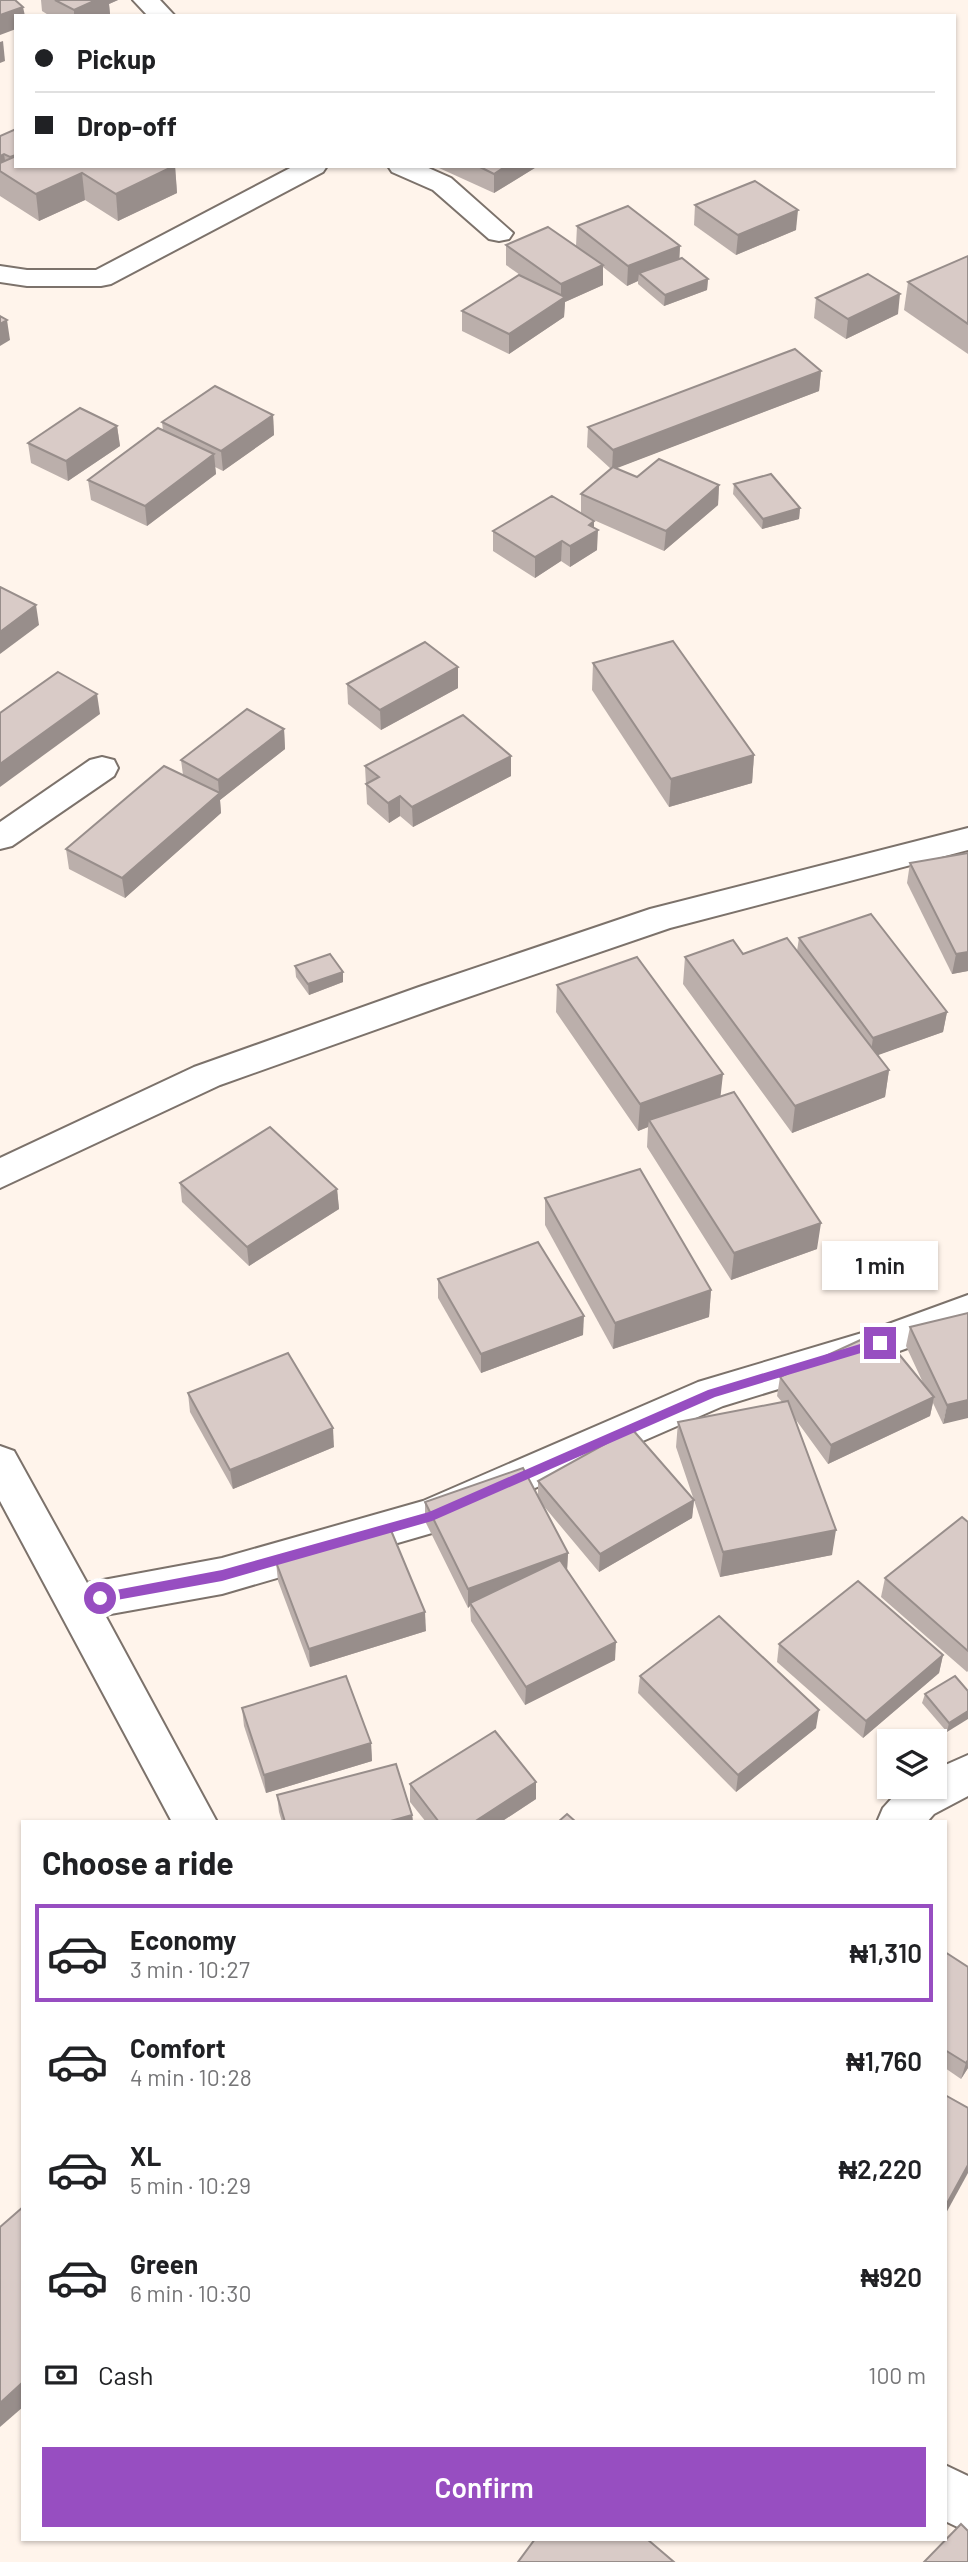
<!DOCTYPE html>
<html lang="en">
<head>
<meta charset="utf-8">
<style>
  body { margin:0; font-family:Barlow,sans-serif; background:#f6f6f6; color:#202124; height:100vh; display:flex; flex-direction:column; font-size:26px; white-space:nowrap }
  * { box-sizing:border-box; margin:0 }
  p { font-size:23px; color:#757577 }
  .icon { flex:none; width:38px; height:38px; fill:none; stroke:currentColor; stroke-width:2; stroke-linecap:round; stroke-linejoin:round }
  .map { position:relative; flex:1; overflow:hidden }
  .panel { position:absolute; left:21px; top:1820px; width:926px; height:721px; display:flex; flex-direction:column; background:#fff; border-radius:0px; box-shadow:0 2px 5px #0004 }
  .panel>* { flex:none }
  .hud { position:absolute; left:14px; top:14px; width:942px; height:154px; border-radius:0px; box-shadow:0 2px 5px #0004; display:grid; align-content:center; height:154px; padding:0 21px; background:#fff }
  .controls { position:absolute; left:877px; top:1729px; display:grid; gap:14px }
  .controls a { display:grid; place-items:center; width:70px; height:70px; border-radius:0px; background:#fff; box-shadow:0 2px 5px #0004; font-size:35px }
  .end { position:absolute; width:32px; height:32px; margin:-16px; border:9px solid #974ec1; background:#fff; box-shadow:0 0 0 4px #fff }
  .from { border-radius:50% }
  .bubble { position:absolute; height:49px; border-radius:0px; background:#fff; box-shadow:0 2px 5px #0004; font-size:23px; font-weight:600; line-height:49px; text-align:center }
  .hud b { display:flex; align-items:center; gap:24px; height:66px; font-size:26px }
  .hud b+b { border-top:2px solid #e0e0e0 }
  .hud i { width:18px; height:18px; background:#202124 }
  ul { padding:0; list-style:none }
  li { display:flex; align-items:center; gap:21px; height:98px; margin:0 14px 10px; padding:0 7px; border:4px solid transparent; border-radius:0px }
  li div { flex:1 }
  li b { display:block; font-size:26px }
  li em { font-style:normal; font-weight:600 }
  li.selected { border-color:#974ec1 }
  li>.icon { width:63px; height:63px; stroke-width:1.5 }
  h2 { padding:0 21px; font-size:32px; line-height:84px }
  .pay { display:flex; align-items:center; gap:18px; height:77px; padding:0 21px; font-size:26px }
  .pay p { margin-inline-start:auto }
  .cta { display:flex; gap:14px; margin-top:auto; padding:14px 21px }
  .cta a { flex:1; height:80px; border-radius:0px; background:#974ec1; color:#fff; font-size:28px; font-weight:600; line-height:80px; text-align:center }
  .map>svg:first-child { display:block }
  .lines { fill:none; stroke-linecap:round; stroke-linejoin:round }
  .minor-casing { stroke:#7c726b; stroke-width:4 }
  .minor { fill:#fff; fill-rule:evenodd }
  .wall { fill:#bbafab }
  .shaded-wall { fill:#988e8b }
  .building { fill:#d9cbc7; stroke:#988e8b; stroke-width:2 }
  .route { fill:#974ec1 }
</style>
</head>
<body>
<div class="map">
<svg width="968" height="2562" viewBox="0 0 968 2562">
  <rect width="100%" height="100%" fill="#fff4eb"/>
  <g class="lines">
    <defs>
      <g id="minor">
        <polygon points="133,0 160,0 175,16 148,16"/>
        <polygon points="294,166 327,166 323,172 111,284 101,286 27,286 0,282 0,266 27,270 96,270"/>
        <polygon points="388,166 424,166 451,178 513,233 509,239 499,241 489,239 433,190 392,172"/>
        <polygon points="102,757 114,760 118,768 114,776 12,846 0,849 0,822 90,760"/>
        <polygon points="968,828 968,850 670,928 445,1005 220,1085 0,1188 0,1158 194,1067 419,987 650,909"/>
        <polygon points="968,1295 968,1326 880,1358 723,1406 432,1533 222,1594 105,1615 217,1822 172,1822 0,1501 0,1446 14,1451 87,1583 222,1558 423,1501 698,1382 872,1330"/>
        <polygon points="968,1755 968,1796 934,1814 927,1822 877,1822 883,1808 902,1787 934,1787 934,1770"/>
        <polygon points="945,2465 968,2476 968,2532 945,2521"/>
      </g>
    </defs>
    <use href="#minor" class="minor-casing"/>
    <use href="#minor" class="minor"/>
  </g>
  <g class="wall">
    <polygon points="41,0 118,0 109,4 110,14 106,16 50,16 42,11"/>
    <polygon points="0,136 175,166 177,193 118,221 85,200 39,221 0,196"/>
    <polygon points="439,166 538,166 494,193 439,168"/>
    <polygon points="695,205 796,230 736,255 694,225"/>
    <polygon points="577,226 680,246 679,259 708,279 707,290 664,306 638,284 638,281 627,286 603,267 603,285 565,302 564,317 509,354 462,331 462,311 523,277 506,265 506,245 585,253 576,246"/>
    <polygon points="968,256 968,354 904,310 908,282"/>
    <polygon points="816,298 898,314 846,339 814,318"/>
    <polygon points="821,371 819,391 616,468 637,477 719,485 718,505 664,551 587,517 594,528 597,550 570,567 561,561 535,578 493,551 493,531 581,513 581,494 611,469 587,447 588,427"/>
    <polygon points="273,415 274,435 223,471 215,467 216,474 147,526 91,500 88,480 163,431 162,422"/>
    <polygon points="117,426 120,446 68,481 31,463 28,443"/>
    <polygon points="734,484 800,508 799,519 762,529 733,494"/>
    <polygon points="593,663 754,755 752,783 669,807 592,690"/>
    <polygon points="458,667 458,688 381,730 348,704 347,684"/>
    <polygon points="284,729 285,749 220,800 221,813 125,898 69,869 66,849 183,775 181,760"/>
    <polygon points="511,756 511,776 413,827 400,816 389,823 367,804 365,766"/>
    <polygon points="968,853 968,971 952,974 907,883 910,863"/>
    <polygon points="799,938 947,1012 943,1032 877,1055 889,1070 885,1097 792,1133 683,984 685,957 797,951"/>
    <polygon points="295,966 343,972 343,982 309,995 296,977"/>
    <polygon points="557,985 721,1096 817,1249 731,1280 647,1147 648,1127 638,1131 556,1012"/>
    <polygon points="180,1183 337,1189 339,1209 249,1266 182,1202"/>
    <polygon points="545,1198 711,1290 709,1317 613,1349 545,1225"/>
    <polygon points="438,1279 583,1335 481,1373 438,1298"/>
    <polygon points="968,1313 943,1424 933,1403 930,1416 828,1464 796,1420 832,1555 720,1577 676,1447 678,1422 782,1402 777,1396 780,1377 925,1387 906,1346 910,1327"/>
    <polygon points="188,1393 334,1447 233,1489 190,1412"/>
    <polygon points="538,1481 694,1500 692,1518 599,1572 542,1504 568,1553 567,1570 615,1660 525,1705 471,1621 470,1606 468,1608 425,1521 425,1502 538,1497"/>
    <polygon points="968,1522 968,1671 967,1672 881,1597 885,1578"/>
    <polygon points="276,1562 426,1631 310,1667 278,1581"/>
    <polygon points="779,1644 943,1655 939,1673 863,1738 777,1662"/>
    <polygon points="640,1676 816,1728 736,1792 638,1693"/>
    <polygon points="968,1691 947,1732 922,1703 925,1694"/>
    <polygon points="242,1708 371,1743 372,1761 266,1793 244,1726"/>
    <polygon points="536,1782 536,1799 501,1822 426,1822 410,1802 410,1784"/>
    <polygon points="277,1795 412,1815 413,1822 282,1822 279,1812"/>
    <polygon points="945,1952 968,2068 961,2079 945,2068"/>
  </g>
  <g class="shaded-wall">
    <polygon points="96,0 118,0 109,4 110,14 106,16 74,16 74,10"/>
    <polygon points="23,7 25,16 16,16 16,29 0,35 0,15"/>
    <polygon points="3,41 5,61 0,63 0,42"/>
    <polygon points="4,154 7,173 0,171 0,156"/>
    <polygon points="175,166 177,193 118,221 116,194"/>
    <polygon points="506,166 538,166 494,193 494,174"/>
    <polygon points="82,173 85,200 39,221 36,194"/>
    <polygon points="798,210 796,230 736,255 738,235"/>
    <polygon points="680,246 679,265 639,273 638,281 627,286 628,266"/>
    <polygon points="603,265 603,285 565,302 564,317 509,354 509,334 561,300 561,284"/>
    <polygon points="708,279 707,290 664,306 665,295"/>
    <polygon points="900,294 898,314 846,339 848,319"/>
    <polygon points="7,320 10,340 0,346 0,324"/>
    <polygon points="821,371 819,391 612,470 613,450"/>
    <polygon points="273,415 274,435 223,471 221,451"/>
    <polygon points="117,426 120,446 68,481 66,461"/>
    <polygon points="214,454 216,474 147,526 145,506"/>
    <polygon points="719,485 718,505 664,551 666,531"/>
    <polygon points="800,508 799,519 762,529 763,519"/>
    <polygon points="594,521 594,532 598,530 597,550 570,567 570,546 589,525"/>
    <polygon points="562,541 561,561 535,578 535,557"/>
    <polygon points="36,605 39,625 0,654 0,632"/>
    <polygon points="458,667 458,688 381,730 380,710"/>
    <polygon points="97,694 100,714 0,787 0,764"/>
    <polygon points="284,729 285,749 220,800 221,813 125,898 122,878 219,793 218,780"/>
    <polygon points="754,755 752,783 669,807 671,779"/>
    <polygon points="511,756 511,776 413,827 412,807"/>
    <polygon points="400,796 400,816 389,823 388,803"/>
    <polygon points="968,952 968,971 952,974 956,954"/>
    <polygon points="343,972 343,982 309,995 308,984"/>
    <polygon points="947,1012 943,1032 870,1058 873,1038"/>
    <polygon points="889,1070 885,1097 792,1133 795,1106"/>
    <polygon points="723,1074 720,1101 649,1120 648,1127 638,1131 640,1104"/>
    <polygon points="337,1189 339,1209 249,1266 247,1247"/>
    <polygon points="821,1223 817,1249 731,1280 734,1253"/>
    <polygon points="711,1290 709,1317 613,1349 615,1323"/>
    <polygon points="584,1316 583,1335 481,1373 481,1354"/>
    <polygon points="934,1397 930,1416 828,1464 831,1445"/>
    <polygon points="968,1400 968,1418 943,1424 947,1405"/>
    <polygon points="333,1428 334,1447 233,1489 230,1470"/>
    <polygon points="694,1500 692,1518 599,1572 600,1554"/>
    <polygon points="836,1530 832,1555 720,1577 723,1552"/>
    <polygon points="568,1553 567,1571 470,1603 470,1606 468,1608 468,1589"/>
    <polygon points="425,1612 426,1631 310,1667 309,1649"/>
    <polygon points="616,1642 615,1660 525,1705 526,1687"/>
    <polygon points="943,1655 939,1673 863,1738 866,1721"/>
    <polygon points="819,1710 816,1728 736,1792 738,1775"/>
    <polygon points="968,1711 968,1719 947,1732 949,1723"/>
    <polygon points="371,1743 372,1761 266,1793 264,1775"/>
    <polygon points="536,1782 536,1799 501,1822 474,1822"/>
    <polygon points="412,1815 413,1822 387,1822"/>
    <polygon points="968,2060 968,2068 961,2079 966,2063"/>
    <polygon points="968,2165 968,2173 945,2215 945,2207"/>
    <polygon points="23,2382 23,2407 0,2427 0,2403"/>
  </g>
  <g class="building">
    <polygon points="0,0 15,0 23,7 0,15"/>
    <polygon points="55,0 96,0 74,10"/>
    <polygon points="16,129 16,155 10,157 4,154 0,156 0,136"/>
    <polygon points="16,156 16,166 174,166 116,194 82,173 36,194 0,171 0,163"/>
    <polygon points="478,166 506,166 494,174"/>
    <polygon points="755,181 798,210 738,235 695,205"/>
    <polygon points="628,206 680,246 628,266 577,226"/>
    <polygon points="548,227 603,265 561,284 506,245"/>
    <polygon points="968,256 968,324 908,282"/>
    <polygon points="682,258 708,279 665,295 639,273"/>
    <polygon points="868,274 900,294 848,319 816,298"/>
    <polygon points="519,275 565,297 509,334 462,311"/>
    <polygon points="0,316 7,320 0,324"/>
    <polygon points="795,349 821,371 613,450 588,427"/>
    <polygon points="215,386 273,415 221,451 162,422"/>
    <polygon points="80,408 117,426 66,461 28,443"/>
    <polygon points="158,428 214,454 145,506 88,480"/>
    <polygon points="659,459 719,485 666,531 581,494 613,467 637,477"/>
    <polygon points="771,474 800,508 763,519 734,484"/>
    <polygon points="552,496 594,521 589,525 598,530 570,546 562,541 535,557 493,531"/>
    <polygon points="0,587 36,605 0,632"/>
    <polygon points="673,641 754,755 671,779 593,663"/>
    <polygon points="425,642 458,667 380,710 347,684"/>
    <polygon points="58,672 97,694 0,764 0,713"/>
    <polygon points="247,709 284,729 218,780 181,760"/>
    <polygon points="463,715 511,756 412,807 400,796 388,803 366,784 379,777 365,766"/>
    <polygon points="164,766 220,793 122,878 66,849"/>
    <polygon points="968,853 968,952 956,954 910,863"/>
    <polygon points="871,914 947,1012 873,1038 799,938"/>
    <polygon points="787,938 889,1070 795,1106 685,957 733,940 743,954"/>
    <polygon points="330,954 343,972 308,984 295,966"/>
    <polygon points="637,957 723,1074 640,1104 557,985"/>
    <polygon points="734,1092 821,1223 734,1253 649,1120"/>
    <polygon points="270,1127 337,1189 247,1247 180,1183"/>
    <polygon points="640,1169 711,1290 615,1323 545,1198"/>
    <polygon points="538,1242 584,1316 481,1354 438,1279"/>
    <polygon points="968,1313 968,1400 947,1405 910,1327"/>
    <polygon points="880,1331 934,1397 831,1445 780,1377"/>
    <polygon points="288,1353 333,1428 230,1470 188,1393"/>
    <polygon points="788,1401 836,1530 723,1552 678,1422"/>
    <polygon points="632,1429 694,1500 600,1554 538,1481"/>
    <polygon points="523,1468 568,1553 468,1589 425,1502"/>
    <polygon points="962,1517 968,1522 968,1651 885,1578"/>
    <polygon points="390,1528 425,1612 309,1649 276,1562"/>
    <polygon points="560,1560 616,1642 526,1687 470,1603"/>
    <polygon points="858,1581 943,1655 866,1721 779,1644"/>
    <polygon points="719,1616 819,1710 738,1775 640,1676"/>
    <polygon points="346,1676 371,1743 264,1775 242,1708"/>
    <polygon points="955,1676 968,1691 968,1711 949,1723 925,1694"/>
    <polygon points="495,1731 536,1782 474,1822 439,1822 410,1784"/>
    <polygon points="396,1764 412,1815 387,1822 285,1822 277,1795"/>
    <polygon points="567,1814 576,1822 558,1822"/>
    <polygon points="945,1952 968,1967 968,2060 966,2063 945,2050"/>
    <polygon points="945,2095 968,2108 968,2165 945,2207"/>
    <polygon points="23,2207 23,2382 0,2403 0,2227"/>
    <polygon points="961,2524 968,2531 968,2562 924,2562"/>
    <polygon points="535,2539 647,2539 674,2562 518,2562"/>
  </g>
  <polygon class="route" points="880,1338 886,1343 884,1346 715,1397 432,1521 222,1581 100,1603 94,1598 100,1593 222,1570 429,1512 708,1390"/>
</svg>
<div class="controls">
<a><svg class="icon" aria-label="layers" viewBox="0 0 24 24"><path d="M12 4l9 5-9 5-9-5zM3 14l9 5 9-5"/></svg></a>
</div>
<i class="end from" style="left:100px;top:1598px"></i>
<i class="end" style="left:880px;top:1343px"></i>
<div class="bubble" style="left:822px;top:1241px;width:116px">1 min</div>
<div class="hud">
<b><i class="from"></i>Pickup</b>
<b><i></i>Drop-off</b>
</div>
<section class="panel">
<h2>Choose a ride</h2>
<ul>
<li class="selected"><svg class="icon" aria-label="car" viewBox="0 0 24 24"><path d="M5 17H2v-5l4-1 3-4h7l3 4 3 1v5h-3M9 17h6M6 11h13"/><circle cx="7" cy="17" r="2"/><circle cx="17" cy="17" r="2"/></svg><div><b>Economy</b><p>3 min · 10:27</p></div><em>₦1,310</em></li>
<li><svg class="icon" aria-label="car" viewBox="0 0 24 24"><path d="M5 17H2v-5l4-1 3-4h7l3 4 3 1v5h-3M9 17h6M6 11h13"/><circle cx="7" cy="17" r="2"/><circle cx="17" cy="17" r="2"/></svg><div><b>Comfort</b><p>4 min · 10:28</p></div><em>₦1,760</em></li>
<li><svg class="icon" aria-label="car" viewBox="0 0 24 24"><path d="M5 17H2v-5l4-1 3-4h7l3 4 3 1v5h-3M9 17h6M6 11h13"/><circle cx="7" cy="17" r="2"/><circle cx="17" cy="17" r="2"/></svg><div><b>XL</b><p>5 min · 10:29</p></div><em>₦2,220</em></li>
<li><svg class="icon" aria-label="car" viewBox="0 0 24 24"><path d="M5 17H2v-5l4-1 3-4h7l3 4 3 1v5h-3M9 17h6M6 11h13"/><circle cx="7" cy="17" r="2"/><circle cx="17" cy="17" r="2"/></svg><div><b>Green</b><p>6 min · 10:30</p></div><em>₦920</em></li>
</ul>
<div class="pay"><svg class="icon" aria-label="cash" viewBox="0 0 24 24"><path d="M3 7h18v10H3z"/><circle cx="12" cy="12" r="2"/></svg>Cash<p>100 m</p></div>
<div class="cta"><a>Confirm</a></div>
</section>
</div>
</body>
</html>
